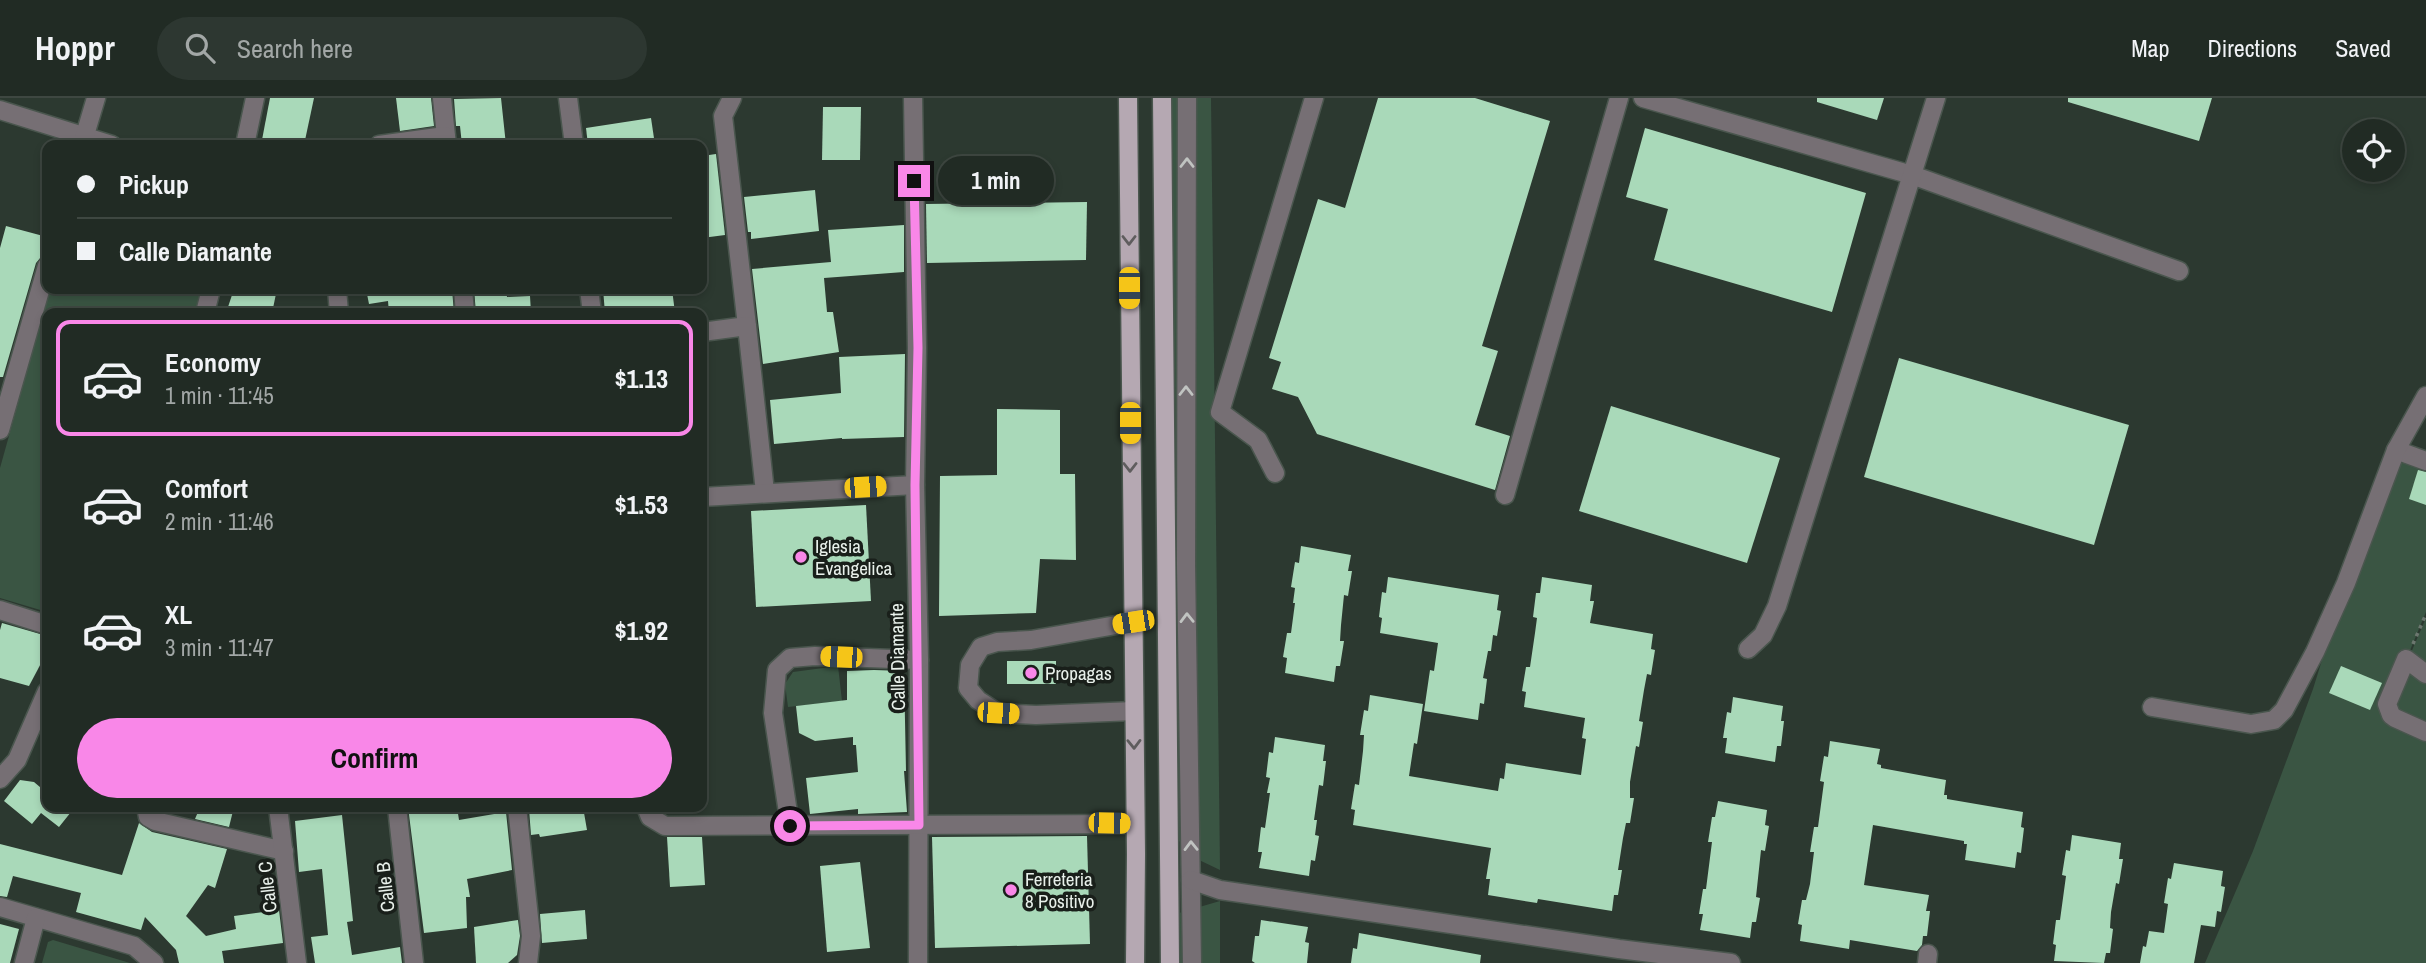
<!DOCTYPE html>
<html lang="en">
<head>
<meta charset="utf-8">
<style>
  body { margin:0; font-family:"Archivo Narrow",sans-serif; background:#2d3731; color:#f1f3f6; height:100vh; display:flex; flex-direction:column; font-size:26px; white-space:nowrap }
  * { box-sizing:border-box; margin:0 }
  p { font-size:23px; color:#a2a7a6 }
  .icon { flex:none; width:38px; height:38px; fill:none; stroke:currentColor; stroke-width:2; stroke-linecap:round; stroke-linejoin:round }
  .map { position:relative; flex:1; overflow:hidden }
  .sheet { position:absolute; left:42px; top:210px; width:665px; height:504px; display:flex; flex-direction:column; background:#212b24; border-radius:14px; box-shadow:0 4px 10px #0003,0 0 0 2px #3e4741 }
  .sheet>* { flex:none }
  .guide { position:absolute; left:42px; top:42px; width:665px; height:154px; border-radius:14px; box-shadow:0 4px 10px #0003,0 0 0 2px #3e4741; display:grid; align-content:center; height:154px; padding:0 35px; background:#212b24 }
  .tools { position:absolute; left:2342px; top:21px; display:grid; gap:14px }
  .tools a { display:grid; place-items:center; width:63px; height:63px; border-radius:50%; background:#212b24; box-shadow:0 4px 10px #0003,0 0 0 2px #3e4741; font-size:35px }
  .end { position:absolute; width:32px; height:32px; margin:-16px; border:9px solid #f987e8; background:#111; box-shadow:0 0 0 4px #111 }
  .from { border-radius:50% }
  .bubble { position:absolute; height:49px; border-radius:24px; background:#212b24; box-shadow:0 4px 10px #0003,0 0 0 2px #3e4741; font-size:23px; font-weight:700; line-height:49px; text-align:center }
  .car { position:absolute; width:21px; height:42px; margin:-21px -10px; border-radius:9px; box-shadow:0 0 5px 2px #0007; background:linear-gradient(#f5c518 24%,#345 0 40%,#f5c518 0 76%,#345 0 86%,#f5c518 0) }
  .guide b { display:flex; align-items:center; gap:24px; height:66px; font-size:26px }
  .guide b+b { border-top:2px solid #3e4741 }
  .guide i { width:18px; height:18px; background:#f1f3f6 }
  ul { padding:12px 0 0; list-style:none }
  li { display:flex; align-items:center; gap:21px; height:116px; margin:0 14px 10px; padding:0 21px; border:4px solid transparent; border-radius:14px }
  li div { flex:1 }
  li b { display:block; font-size:26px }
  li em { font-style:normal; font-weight:700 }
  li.current { border-color:#f987e8 }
  li>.icon { width:63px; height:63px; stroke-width:1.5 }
  .primary-button { display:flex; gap:14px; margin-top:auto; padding:14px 35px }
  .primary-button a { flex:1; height:80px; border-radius:42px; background:#f987e8; color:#111; font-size:28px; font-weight:700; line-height:80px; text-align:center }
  header { display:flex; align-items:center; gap:42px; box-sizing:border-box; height:98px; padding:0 35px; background:#212b24; border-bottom:2px solid #3e4741 }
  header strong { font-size:33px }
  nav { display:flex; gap:38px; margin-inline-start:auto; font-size:24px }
  .search { width:490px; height:63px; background:#2d3731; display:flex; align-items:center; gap:18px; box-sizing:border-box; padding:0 24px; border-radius:38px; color:#a2a7a6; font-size:26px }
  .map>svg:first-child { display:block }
  .green { fill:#3a5543 }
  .building { fill:#a9d9b9 }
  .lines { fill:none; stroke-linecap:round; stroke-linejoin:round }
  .minor-casing { stroke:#4a564e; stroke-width:21 }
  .major-casing { stroke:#4a564e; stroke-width:21 }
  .path { stroke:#6c776f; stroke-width:3.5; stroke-dasharray:3.5 5; stroke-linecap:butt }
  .minor { stroke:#766f74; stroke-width:18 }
  .major { stroke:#b5a8b2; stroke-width:18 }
  .oneway { stroke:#c0c3c1 }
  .oneway2 { stroke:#5f5d5e }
  .route { stroke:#f987e8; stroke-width:9 }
  .poi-dot { fill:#f987e8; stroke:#191f1a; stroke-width:2.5 }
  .labels { text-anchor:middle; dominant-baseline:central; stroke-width:7; stroke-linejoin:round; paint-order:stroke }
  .poi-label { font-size:19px; fill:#e8f0ea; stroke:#191f1a; text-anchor:start }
  .street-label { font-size:19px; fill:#e8f0ea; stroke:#191f1a }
</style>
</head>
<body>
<header>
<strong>Hoppr</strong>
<div class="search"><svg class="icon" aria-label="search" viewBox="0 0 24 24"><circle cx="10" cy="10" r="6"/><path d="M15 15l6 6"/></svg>Search here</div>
<nav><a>Map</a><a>Directions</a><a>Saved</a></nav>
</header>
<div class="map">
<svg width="2426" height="865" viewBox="0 0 2426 865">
  <rect width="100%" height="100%" fill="#2c3930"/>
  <g class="green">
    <polygon points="1164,0 1211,0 1220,772 1197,761 1176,740"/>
    <polygon points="50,191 201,191 195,215 47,215 47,514 0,500 0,370"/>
    <polygon points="2396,352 2426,364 2426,514 2406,562 2426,577 2426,630 2387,606 2426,634 2426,865 2205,865 2253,753 2313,591 2346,485"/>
    <polygon points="2426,520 2426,569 2410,557"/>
    <polygon points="838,568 842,603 788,609 785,586 793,574"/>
    <polygon points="1220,803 1220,865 1172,865 1172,817"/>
    <polygon points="53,842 130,865 42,865 48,844"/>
  </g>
  <g class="building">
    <polygon points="270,0 314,0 304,47 261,47"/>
    <polygon points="396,0 431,0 434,28 400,33"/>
    <polygon points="501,0 506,47 462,47 460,28 456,28 454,1"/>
    <polygon points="1378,0 1475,0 1550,23 1482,248 1498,253 1475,327 1510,338 1495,392 1317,336 1298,299 1272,291 1281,264 1269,260 1318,101 1345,110"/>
    <polygon points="1817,0 1884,0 1877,22 1817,4"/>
    <polygon points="2068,0 2212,0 2199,43 2068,4"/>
    <polygon points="823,9 861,9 860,62 822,62"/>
    <polygon points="651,20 655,47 588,47 586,30"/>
    <polygon points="1645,30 1866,95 1832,214 1654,162 1668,111 1626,99"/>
    <polygon points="716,56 725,137 702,140 702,58"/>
    <polygon points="815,92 819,133 751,141 751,134 748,134 744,99"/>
    <polygon points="1087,104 1086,162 927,165 926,106"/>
    <polygon points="904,127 904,174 824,180 827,214 833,214 839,254 763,266 752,171 831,164 828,132"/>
    <polygon points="6,128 47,139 42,158 36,165 3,279 0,279 0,150"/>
    <polygon points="234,191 277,191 272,215 226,215"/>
    <polygon points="366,191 452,191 454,215 389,215 388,203 369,206"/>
    <polygon points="474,191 506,191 507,199 530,198 531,215 476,215"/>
    <polygon points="603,191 672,191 675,215 605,215"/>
    <polygon points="905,256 904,339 842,341 842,340 774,346 770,302 841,295 839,259"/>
    <polygon points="1899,260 2129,327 2094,447 1864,379"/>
    <polygon points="1611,308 1780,360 1747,465 1579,413"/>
    <polygon points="997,311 1060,312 1060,376 1075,376 1076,462 1040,461 1036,515 939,518 940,378 997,377"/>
    <polygon points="2418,372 2426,374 2426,407 2409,401"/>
    <polygon points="866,407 871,503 756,509 751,413"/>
    <polygon points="1301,448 1351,457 1348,473 1352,473 1348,498 1344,497 1341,527 1340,543 1344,543 1340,568 1336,568 1334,584 1285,575 1287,560 1283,559 1287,535 1291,535 1295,505 1293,505 1295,490 1291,489 1295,464 1299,465"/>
    <polygon points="1388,479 1499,497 1497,512 1501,513 1497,538 1493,537 1491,553 1488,553 1483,580 1487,581 1484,606 1480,605 1478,622 1424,613 1430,572 1434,573 1438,545 1380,535 1382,520 1379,519 1382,494 1386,495"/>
    <polygon points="1542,479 1592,487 1590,503 1594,503 1590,525 1653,536 1651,551 1655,552 1651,577 1647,576 1644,592 1639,623 1643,624 1639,649 1636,648 1630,684 1630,700 1634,700 1630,725 1626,725 1623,740 1618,772 1622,772 1618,797 1614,797 1612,813 1538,801 1537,805 1488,797 1490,781 1486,781 1491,750 1353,727 1355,712 1351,711 1355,686 1359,687 1363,653 1364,637 1360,637 1364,612 1368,613 1370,597 1423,606 1417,646 1414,645 1409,678 1498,693 1500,680 1504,681 1506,665 1581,677 1586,641 1582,640 1585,620 1524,609 1526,594 1522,593 1526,569 1530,569 1535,535 1537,520 1533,519 1536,495 1540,495"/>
    <polygon points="2,525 47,538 47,554 29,588 0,580 0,532"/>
    <rect x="1007" y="563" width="49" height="23"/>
    <polygon points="2341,568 2382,585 2370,612 2329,595"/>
    <polygon points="874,572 904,573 906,673 904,673 907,714 858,716 858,711 810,716 806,680 858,674 856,647 853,647 853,639 815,643 799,635 796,608 847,602 847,573"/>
    <polygon points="1733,599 1783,608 1781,623 1784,623 1781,648 1777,648 1775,664 1725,655 1727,640 1723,640 1727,614 1731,615"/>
    <polygon points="1275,639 1325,647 1323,663 1326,663 1323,688 1319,687 1314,722 1317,722 1315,737 1319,738 1315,763 1311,762 1309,778 1259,770 1262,754 1258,754 1261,729 1265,730 1270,695 1267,695 1270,680 1266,679 1269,654 1273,655"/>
    <polygon points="1830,643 1880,651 1877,666 1881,667 1881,670 1946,682 1944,697 1947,697 1947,701 2023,714 2021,729 2024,730 2021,755 2017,754 2015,770 1965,762 1967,746 1964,746 1964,743 1873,727 1864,787 1929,797 1926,813 1930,813 1927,838 1923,838 1922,847 1917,853 1850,842 1849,851 1800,843 1802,827 1798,826 1802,802 1806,802 1810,786 1814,754 1810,754 1814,729 1818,729 1824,684 1820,683 1824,658 1828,659"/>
    <polygon points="20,682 34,684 47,695 47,709 75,709 59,729 41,715 32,726 4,703"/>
    <polygon points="1718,703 1767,712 1765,727 1769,728 1765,753 1761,752 1756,799 1760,800 1756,824 1752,824 1750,840 1700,832 1703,816 1699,816 1703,791 1706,791 1712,744 1708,744 1712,719 1715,719"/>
    <polygon points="200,709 234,709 229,729 195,721"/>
    <polygon points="408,709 457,709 459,722 506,714 512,772 467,781 470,799 466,799 467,830 424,835"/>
    <polygon points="542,709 583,709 587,732 540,739 539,736 531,737 529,711"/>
    <polygon points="342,717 353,823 347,824 352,857 400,849 402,865 315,865 311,839 328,837 322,771 299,774 295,723"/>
    <polygon points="139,725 152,734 227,751 215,790 208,787 186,818 206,838 236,831 234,818 279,812 283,845 222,853 224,865 179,865 176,852 145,819 141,832 76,814 81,795 13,778 7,799 0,798 0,746 122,777"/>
    <polygon points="2072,737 2121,745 2119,761 2123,761 2119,786 2116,785 2111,814 2110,830 2113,831 2110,855 2106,855 2104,865 2054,863 2056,847 2053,846 2056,822 2060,822 2066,778 2062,777 2066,752 2070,753"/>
    <polygon points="1087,738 1090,846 935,850 932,739"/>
    <polygon points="667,739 702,739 705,787 670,789"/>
    <polygon points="860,764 870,850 827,854 820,768"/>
    <polygon points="2174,765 2223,773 2221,788 2225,789 2221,814 2217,813 2215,829 2201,827 2194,865 2140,865 2143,848 2146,849 2149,833 2164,835 2168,806 2164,805 2168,780 2171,781"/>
    <polygon points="585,812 587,841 542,845 540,816"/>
    <polygon points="518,822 520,838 517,857 508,865 476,865 474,829"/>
    <polygon points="1261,822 1308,829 1305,844 1309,845 1307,865 1255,865 1252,863 1255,838 1259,838"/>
    <polygon points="0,826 19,831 10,865 0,865"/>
    <polygon points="1359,835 1481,857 1480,865 1351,865 1353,850 1357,851"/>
  </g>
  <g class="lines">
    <defs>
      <g id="minor">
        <polyline points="442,0 447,47"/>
        <polyline points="568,0 574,47"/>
        <polyline points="732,0 723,18 747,228"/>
        <polyline points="913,0 917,250 915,387 919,562 918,865"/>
        <polyline points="1187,0 1186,467 1192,865"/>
        <polyline points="1643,0 1912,77 2179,173"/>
        <polyline points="0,12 112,47"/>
        <polyline points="82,47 96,0"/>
        <polyline points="245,47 255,0"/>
        <polyline points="379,47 445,38"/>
        <polyline points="337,191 339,215"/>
        <polyline points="463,191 465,215"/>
        <polyline points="589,191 592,215"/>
        <polyline points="205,215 211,191"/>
        <polyline points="702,234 747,228 765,394"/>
        <polyline points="0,332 47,168"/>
        <polyline points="2396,352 2426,363"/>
        <polyline points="1275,375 1258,342 1220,314 1314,0"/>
        <polyline points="1505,397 1619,0"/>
        <polyline points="702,399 915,387"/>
        <polyline points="0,512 47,527"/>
        <polyline points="1133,524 1031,542 997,544 981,549 970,567 968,590 978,602 998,615 1036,617 1134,613"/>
        <polyline points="1748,551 1763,537 1777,508 1936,0"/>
        <polyline points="2426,576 2406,561 2387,606 2391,617 2395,620 2426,634"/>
        <polyline points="2152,609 2251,626 2274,622 2284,612 2315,554 2346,485 2396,352 2426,298"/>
        <polyline points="0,681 17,662 47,593"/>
        <polyline points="146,709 148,719 155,723 284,753"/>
        <polyline points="278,709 297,865"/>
        <polyline points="397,709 414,865"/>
        <polyline points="517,709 531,838 528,865"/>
        <polyline points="646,709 650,719 665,728 1135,726"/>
        <polyline points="790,728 773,615 777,572 790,560 815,558 919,562"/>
        <polyline points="1191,782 1220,792 1619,851 1731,865"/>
        <polyline points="0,809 134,848 154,865"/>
        <polyline points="24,865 36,820"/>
        <polyline points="1927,865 1928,856"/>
      </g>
      <g id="major">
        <polyline points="1128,0 1136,756 1135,865"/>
        <polyline points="1162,0 1170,865"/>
      </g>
    </defs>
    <use href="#minor" class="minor-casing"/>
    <use href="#major" class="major-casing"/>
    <polyline class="path" points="2413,546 2426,516"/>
    <use href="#minor" class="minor"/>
    <use href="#major" class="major"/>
  </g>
  <defs><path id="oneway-chevron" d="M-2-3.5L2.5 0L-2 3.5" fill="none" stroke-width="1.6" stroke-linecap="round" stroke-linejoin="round" transform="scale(1.75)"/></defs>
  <g class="oneway">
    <use href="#oneway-chevron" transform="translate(1187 65) rotate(-90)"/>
    <use href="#oneway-chevron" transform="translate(1186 293) rotate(-90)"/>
    <use href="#oneway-chevron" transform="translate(1187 520) rotate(-91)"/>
    <use href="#oneway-chevron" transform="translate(1191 748) rotate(-91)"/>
  </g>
  <g class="oneway2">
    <use href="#oneway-chevron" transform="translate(1129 142) rotate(90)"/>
    <use href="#oneway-chevron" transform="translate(1130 369) rotate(90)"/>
    <use href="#oneway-chevron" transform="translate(1134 646) rotate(89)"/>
  </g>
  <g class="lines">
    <polyline class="route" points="790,728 919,727 915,387 918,250 914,83"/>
  </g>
  <g class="poi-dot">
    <circle cx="801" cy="459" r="7"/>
    <circle cx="1031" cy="575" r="7"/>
    <circle cx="1011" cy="792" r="7"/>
  </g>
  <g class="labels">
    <g class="poi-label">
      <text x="815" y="448">Iglesia<tspan x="815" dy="22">Evangelica</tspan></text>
      <text x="1045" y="575">Propagas</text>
      <text x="1025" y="781">Ferreteria<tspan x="1025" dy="22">8 Positivo</tspan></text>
    </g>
    <g class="street-label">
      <text transform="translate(897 559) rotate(-91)">Calle Diamante</text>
      <text transform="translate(267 789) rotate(-96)">Calle C</text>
      <text transform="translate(385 789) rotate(-96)">Calle B</text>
    </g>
  </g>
</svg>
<div class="tools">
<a><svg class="icon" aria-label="locate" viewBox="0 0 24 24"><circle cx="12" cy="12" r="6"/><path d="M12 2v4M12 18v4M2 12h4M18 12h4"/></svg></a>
</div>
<i class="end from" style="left:790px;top:728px"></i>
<i class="end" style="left:914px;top:83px"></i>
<div class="bubble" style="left:938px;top:58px;width:116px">1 min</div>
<i class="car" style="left:1129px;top:190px;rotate:180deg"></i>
<i class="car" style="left:1130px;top:325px;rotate:180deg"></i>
<i class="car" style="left:865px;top:389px;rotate:87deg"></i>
<i class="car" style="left:1133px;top:524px;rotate:261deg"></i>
<i class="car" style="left:841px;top:559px;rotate:272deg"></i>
<i class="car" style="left:998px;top:615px;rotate:93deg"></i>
<i class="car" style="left:1109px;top:725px;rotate:91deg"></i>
<div class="guide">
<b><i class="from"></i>Pickup</b>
<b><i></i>Calle Diamante</b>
</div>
<section class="sheet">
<ul>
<li class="current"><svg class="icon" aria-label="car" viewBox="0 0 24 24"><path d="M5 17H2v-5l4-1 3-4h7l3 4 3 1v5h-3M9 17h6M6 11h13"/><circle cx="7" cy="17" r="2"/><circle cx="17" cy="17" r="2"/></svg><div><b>Economy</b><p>1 min · 11:45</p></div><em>$1.13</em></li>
<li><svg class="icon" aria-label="car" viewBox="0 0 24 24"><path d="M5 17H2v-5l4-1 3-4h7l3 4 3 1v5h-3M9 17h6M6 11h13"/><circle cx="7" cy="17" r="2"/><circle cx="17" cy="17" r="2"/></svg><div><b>Comfort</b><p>2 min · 11:46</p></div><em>$1.53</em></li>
<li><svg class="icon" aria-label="car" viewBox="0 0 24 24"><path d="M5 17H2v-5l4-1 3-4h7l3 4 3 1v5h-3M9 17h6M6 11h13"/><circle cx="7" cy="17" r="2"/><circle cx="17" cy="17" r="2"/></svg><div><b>XL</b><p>3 min · 11:47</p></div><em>$1.92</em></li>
</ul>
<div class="primary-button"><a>Confirm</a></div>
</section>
</div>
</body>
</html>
